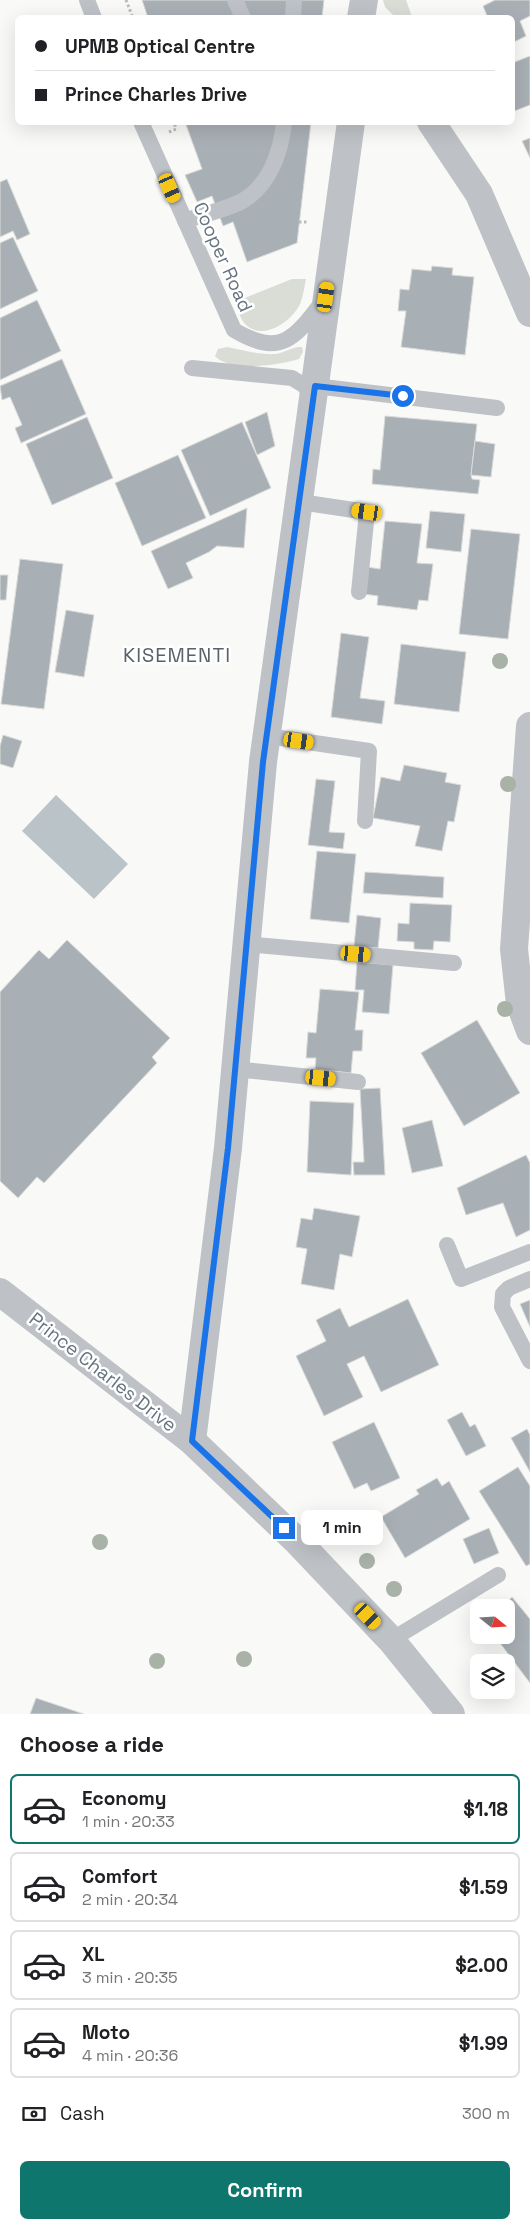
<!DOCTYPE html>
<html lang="en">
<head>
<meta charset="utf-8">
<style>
  body { margin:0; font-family:"Space Grotesk",sans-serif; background:#f2f2f2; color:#202124; height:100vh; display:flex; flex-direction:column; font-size:19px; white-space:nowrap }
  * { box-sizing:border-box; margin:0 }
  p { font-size:16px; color:#757577 }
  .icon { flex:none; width:28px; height:28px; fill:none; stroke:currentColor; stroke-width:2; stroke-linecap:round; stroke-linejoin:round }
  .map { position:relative; height:1714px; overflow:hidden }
  .drawer { display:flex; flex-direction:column; background:#fff; flex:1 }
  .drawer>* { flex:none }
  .hud { position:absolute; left:15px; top:15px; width:500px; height:110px; border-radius:8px; box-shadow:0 5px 20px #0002; display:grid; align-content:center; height:110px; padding:0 20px; background:#fff }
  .needle { width:32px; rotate:108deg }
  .tools { position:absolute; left:470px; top:1599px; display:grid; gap:10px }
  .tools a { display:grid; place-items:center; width:45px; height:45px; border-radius:8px; background:#fff; box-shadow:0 5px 20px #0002; font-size:25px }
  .end { position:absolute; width:22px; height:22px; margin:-11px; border:6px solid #1a73e8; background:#fff; box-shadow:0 0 0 2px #fff }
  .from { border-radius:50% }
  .bubble { position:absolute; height:35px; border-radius:8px; background:#fff; box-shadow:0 5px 20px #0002; font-size:16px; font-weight:700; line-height:35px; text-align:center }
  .car { position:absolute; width:15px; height:30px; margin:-15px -8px; border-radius:6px; box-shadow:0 0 4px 1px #0007; background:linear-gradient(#f5c518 24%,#345 0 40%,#f5c518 0 76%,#345 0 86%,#f5c518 0) }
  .hud b { display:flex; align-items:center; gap:18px; height:48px; font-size:19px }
  .hud b+b { border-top:1px solid #e0e0e0 }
  .hud i { width:12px; height:12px; background:#202124 }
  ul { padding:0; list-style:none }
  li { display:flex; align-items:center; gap:15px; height:70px; margin:0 10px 8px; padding:0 10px; border:2px solid #e0e0e0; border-radius:8px }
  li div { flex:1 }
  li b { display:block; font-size:19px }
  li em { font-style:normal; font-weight:700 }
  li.on { border-color:#0f766e }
  li>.icon { width:45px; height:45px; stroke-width:1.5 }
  h2 { padding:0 20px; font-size:22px; line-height:60px }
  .pay { display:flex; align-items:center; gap:12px; height:55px; padding:0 20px; font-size:19px }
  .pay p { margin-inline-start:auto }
  .action { display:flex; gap:10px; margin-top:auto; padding:10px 20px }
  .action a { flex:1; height:58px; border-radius:8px; background:#0f766e; color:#fff; font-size:20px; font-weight:700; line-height:58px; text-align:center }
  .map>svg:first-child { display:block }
  .green { fill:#d9ddd6 }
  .water { fill:#bac4c8 }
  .building { fill:#a9b0b5; stroke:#dbdbd9 }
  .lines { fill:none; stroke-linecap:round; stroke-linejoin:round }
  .path { stroke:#b9bcbf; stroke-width:3; stroke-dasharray:2.5 2.5; stroke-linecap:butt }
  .service { stroke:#bec2c6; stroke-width:16 }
  .minor { stroke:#bec2c6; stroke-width:28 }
  .tertiary { stroke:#bec2c6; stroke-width:28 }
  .tree { fill:#a9b2a7 }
  .route { stroke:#1a73e8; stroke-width:6 }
  .labels { text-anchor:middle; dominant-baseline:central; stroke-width:5; stroke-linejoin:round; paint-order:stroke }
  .street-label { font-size:19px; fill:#66747f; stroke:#fff }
  .neighbourhood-label { font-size:20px; letter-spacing:1px; fill:#58626b; stroke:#fff }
</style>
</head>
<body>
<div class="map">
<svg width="530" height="1714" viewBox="0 0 530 1714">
  <rect width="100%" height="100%" fill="#f9f9f7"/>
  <g class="green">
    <polygon points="383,0 406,0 412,17 395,17 385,7"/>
    <path d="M292,279H306C304,288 303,299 299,306C289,324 258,344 242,320C239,315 237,307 235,302Z"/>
    <path d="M227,347C242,350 259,355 275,354C285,353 292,346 302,347L303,352L299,359C279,365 230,373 215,356L218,349Z"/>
  </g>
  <polygon class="water" points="56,795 128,864 94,899 22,831"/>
  <g class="building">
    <polygon points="142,0 324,0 322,18 148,18"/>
    <polygon points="495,0 530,0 530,16 520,21 526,36 512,43 512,18 488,18 483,6"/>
    <polygon points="530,56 530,105 512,112 512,63"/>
    <polygon points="185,122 311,122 297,243 247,262 233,222 223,226 212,196 197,202 185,175 202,169"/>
    <polygon points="530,138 530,158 522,141"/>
    <polygon points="7,179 30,234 17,240 13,231 0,237 0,182"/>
    <polygon points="13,237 38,291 0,309 0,243"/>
    <polygon points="432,266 453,268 452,275 474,277 465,355 401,347 406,311 398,311 400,289 409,290 412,269 431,271"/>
    <polygon points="37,300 61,351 0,380 0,318"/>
    <polygon points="62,359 86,414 21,443 15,428 22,425 10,397 2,400 0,386"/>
    <polygon points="267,412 275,446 257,455 245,422"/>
    <polygon points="385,416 477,424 471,475 472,479 480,480 478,494 372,484 373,469 380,470"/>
    <polygon points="87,417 113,478 52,505 26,444"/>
    <polygon points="242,422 271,488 210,516 181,450"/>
    <polygon points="475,441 495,444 491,477 471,475"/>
    <polygon points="178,455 206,518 142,546 115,483"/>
    <polygon points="247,508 244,548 217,546 209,552 186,563 193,578 168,589 151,551"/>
    <polygon points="430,511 465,514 461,552 426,548"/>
    <polygon points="385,521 422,524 417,563 433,564 428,601 419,600 417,610 377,605 378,596 364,594 367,567 380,569"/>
    <polygon points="471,529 520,534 508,639 459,634"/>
    <polygon points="20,559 63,564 44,709 1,704"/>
    <polygon points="0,575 8,575 6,600 0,600"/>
    <polygon points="66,610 94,615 84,677 55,672"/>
    <polygon points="341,633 369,637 360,698 385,701 382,724 331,717"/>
    <polygon points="401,644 466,652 459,712 394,704"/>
    <polygon points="3,735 22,741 13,768 0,764 0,746"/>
    <polygon points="404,765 447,773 445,782 461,785 454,822 448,821 442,851 415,846 420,826 373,818 381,777 400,781"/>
    <polygon points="316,779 335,781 329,832 345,833 343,849 308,845"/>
    <polygon points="317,851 356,854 349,923 310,919"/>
    <polygon points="365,872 444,877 443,898 363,893"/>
    <polygon points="410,903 452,905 450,942 434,941 433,950 414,949 414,942 397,941 398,923 409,924"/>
    <polygon points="357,915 381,918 378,948 354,946"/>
    <polygon points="67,940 170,1038 152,1057 157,1063 44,1183 37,1177 18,1198 0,1181 0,992 39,950 49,959"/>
    <polygon points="357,962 393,965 389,1014 362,1012 364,990 355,990"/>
    <polygon points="320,989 359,992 355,1030 363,1030 362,1051 353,1051 351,1073 315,1069 316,1058 306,1058 308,1032 316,1033"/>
    <polygon points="477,1020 520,1093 464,1126 421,1053"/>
    <polygon points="380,1088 385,1175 354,1175 353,1162 364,1162 360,1089"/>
    <polygon points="310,1101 354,1103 351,1175 307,1172"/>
    <polygon points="432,1120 443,1166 412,1173 402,1128"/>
    <polygon points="526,1155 530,1163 530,1230 516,1237 503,1203 466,1215 457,1188"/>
    <polygon points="314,1208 360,1216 352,1257 340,1254 334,1290 301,1284 307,1249 296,1247 301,1218 312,1220"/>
    <polygon points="408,1299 439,1365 381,1392 364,1356 347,1364 363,1397 324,1416 296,1356 326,1341 316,1320 340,1308 349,1327"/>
    <polygon points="530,1300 530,1327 520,1304"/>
    <polygon points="462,1412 470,1427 475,1424 486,1446 466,1456 447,1420"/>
    <polygon points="374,1422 400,1478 371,1491 367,1483 354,1489 332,1442"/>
    <polygon points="527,1429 530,1435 530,1472 511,1438"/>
    <polygon points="518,1467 530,1486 530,1564 526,1566 479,1491"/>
    <polygon points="437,1478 442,1486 449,1481 470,1519 405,1558 381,1517 419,1494 416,1490"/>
    <polygon points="489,1528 499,1553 474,1564 463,1539"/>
    <polygon points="512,1597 530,1619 530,1683 494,1635 506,1635 506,1608 501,1608"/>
    <polygon points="36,1698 84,1714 30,1714"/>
  </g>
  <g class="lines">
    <g class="path">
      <polyline points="126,0 133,18"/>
      <polyline points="169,132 176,129 174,122"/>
      <polyline points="299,222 309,222"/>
    </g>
    <g class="service">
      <polyline points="87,0 94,18"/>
      <polyline points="235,0 243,18"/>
      <polyline points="293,18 294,0"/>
      <path d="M141,122L234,330C281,358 295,338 323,301"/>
      <path d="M185,221C203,214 227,210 244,200C270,184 281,152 284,122"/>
      <polyline points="192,368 292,378 305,386 314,402"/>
      <polyline points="315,386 497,408"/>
      <polyline points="300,502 367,512 359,592"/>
      <polyline points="267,736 369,751 365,821"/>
      <polyline points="246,944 454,963"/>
      <polyline points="235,1069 358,1082"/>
      <polyline points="447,1245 461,1279 530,1252"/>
      <polyline points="530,1279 509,1288 503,1294 502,1307 530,1361"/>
      <polyline points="391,1640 498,1575"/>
    </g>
    <g class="minor">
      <polyline points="361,18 364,0"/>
      <polyline points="431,122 479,194 530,313"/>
      <polyline points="530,726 514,949 520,1004 530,1031"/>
      <polyline points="192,1441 228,1148 263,762 351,122"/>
    </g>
    <polyline class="tertiary" points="0,1292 192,1441 297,1541 391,1640 451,1714"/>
  </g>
  <g class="tree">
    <circle cx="500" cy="661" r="8"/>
    <circle cx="508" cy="784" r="8"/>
    <circle cx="505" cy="1009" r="8"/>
    <circle cx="100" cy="1542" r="8"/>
    <circle cx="367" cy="1561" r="8"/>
    <circle cx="394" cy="1589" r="8"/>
    <circle cx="244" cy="1659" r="8"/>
    <circle cx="157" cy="1661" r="8"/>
  </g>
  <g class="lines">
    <polyline class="route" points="284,1528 192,1441 228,1148 263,762 315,386 403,396"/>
  </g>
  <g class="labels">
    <g class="street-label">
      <text transform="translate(223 257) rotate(66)">Cooper Road</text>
      <text transform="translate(103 1372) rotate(38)">Prince Charles Drive</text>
    </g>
    <g class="neighbourhood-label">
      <text x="177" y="655">KISEMENTI</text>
    </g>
  </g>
</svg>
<div class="tools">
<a><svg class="needle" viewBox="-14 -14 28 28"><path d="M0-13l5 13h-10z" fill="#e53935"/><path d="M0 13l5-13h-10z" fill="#757577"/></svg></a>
<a><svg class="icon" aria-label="layers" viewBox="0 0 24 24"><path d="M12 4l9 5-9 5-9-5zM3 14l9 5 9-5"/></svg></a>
</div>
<i class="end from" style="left:403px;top:396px"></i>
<i class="end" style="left:284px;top:1528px"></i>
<div class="bubble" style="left:301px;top:1510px;width:82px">1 min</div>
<i class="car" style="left:170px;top:188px;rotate:156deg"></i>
<i class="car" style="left:326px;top:297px;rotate:8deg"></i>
<i class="car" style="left:367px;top:512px;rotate:278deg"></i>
<i class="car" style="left:299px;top:741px;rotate:98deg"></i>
<i class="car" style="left:356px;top:954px;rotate:95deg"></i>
<i class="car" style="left:321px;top:1078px;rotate:96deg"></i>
<i class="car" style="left:368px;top:1616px;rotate:136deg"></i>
<div class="hud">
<b><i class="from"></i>UPMB Optical Centre</b>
<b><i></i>Prince Charles Drive</b>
</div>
</div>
<section class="drawer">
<h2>Choose a ride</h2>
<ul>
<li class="on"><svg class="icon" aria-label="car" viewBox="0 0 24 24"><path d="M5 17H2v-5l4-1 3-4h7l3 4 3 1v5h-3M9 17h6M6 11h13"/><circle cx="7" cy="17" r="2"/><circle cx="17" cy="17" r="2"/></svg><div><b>Economy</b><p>1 min · 20:33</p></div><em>$1.18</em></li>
<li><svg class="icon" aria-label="car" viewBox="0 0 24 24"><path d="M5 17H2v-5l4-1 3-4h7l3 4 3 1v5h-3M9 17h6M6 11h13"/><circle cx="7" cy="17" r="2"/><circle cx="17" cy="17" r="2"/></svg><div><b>Comfort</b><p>2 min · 20:34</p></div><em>$1.59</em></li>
<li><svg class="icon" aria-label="car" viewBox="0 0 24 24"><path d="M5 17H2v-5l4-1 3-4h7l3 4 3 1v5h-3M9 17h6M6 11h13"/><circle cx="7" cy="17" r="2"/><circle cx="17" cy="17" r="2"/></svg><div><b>XL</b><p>3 min · 20:35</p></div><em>$2.00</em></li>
<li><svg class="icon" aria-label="car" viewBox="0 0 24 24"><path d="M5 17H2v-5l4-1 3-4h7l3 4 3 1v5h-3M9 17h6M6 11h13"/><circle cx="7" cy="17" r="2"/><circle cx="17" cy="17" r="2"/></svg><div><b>Moto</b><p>4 min · 20:36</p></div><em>$1.99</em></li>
</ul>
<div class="pay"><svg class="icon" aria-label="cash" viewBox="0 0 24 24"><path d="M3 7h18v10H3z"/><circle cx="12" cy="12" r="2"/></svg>Cash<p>300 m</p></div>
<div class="action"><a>Confirm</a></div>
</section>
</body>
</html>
